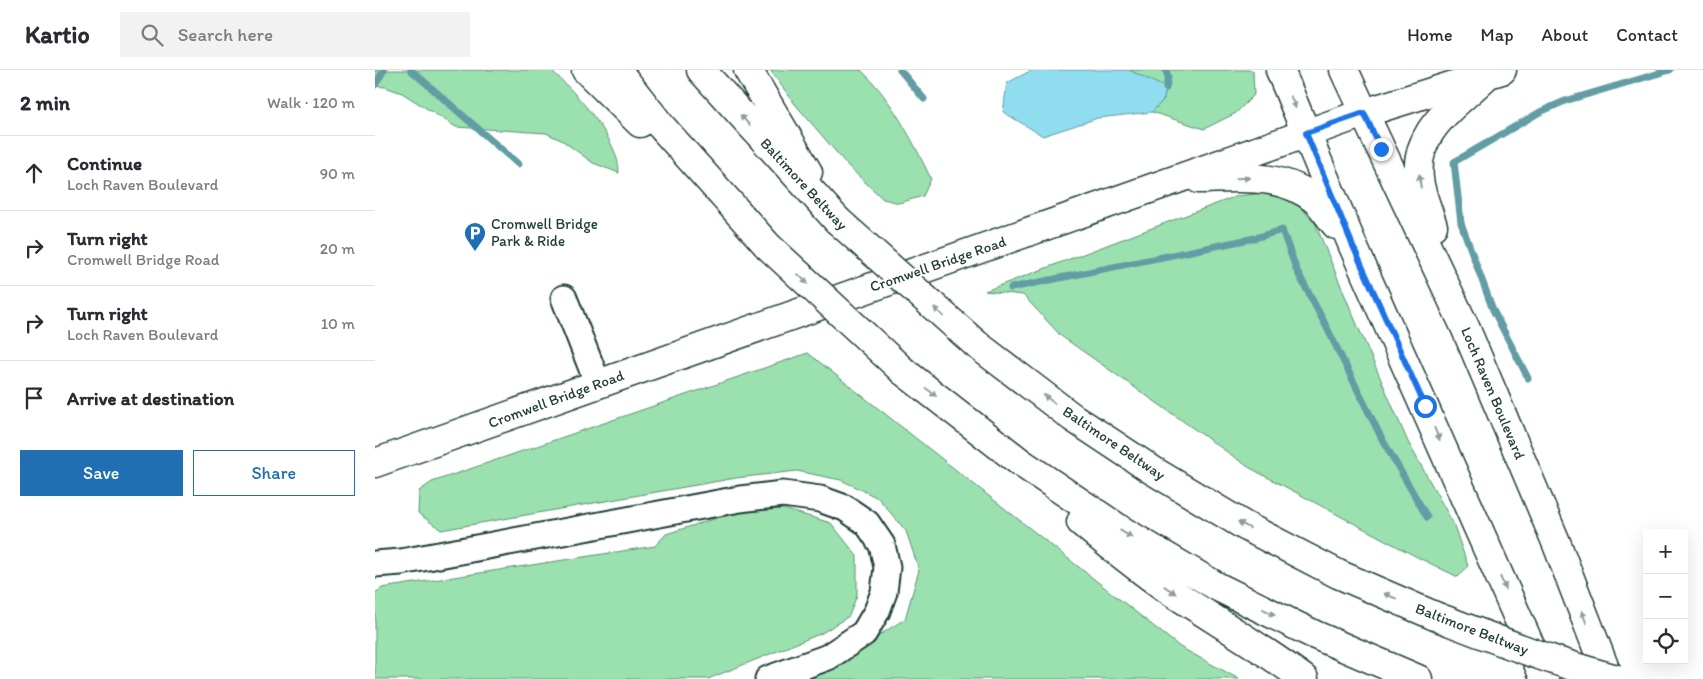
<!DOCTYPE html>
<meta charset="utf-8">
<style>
body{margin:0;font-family:Itim,sans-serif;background:#f2f2f3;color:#2b2b33}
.controls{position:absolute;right:15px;bottom:15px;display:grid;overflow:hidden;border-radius:0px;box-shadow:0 5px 20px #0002}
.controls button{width:45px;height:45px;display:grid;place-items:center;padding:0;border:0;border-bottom:1px solid #e1e1e2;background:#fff;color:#2b2b33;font:25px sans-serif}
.stop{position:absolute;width:15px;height:15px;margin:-11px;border:4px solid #1a73e8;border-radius:50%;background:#fff}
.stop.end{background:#1a73e8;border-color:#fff;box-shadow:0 1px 5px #0008}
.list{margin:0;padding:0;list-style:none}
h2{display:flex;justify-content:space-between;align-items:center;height:65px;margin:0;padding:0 20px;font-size:21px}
h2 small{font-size:16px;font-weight:400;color:#7c7c81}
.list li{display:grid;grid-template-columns:32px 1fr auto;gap:15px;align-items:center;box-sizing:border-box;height:75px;padding:0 20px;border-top:1px solid #e1e1e2}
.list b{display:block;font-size:19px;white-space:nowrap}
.list p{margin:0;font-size:16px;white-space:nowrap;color:#7c7c81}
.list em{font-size:16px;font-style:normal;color:#7c7c81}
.actions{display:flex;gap:10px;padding:15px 20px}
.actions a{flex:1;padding:11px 0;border:1px solid #1f6fb2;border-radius:0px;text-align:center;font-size:18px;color:#1f6fb2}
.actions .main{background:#1f6fb2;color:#fff}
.icon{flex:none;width:28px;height:28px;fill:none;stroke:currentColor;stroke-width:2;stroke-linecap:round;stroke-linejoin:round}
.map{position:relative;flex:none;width:1328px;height:609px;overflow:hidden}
header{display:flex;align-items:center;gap:30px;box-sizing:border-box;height:70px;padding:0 25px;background:#fff;border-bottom:1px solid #e1e1e2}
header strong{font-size:24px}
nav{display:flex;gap:28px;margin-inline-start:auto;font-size:18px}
.search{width:350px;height:45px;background:#f2f2f3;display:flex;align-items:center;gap:12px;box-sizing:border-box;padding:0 18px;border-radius:0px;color:#7c7c81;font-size:19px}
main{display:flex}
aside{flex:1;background:#fff}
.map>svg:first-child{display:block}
.green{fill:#9ae1af;stroke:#5c8f72}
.water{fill:#8fddee;stroke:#629da4}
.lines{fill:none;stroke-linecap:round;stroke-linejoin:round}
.stream{stroke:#629da4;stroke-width:7}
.minor-casing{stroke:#1f3d34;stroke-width:29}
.major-casing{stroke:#1f3d34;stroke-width:31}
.highway-casing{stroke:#1f3d34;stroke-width:31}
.minor{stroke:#fff;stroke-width:25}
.major{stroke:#fff;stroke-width:28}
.highway{stroke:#fff;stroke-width:28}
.highway-bridge-casing{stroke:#1f3d34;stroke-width:31;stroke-linecap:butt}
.highway-bridge{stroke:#fff;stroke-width:28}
.oneway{fill:#8f9e9a}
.route{stroke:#1a73e8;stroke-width:6}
.labels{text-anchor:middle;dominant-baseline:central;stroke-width:4;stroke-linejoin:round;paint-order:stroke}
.street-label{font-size:15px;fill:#1f3d34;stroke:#fff}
.poi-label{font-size:15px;fill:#1f3d34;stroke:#fff;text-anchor:start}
</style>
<header>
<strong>Kartio</strong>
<div class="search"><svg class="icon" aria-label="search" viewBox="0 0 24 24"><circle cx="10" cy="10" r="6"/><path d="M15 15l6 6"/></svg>Search here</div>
<nav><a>Home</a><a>Map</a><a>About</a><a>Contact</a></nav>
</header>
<main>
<aside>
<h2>2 min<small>Walk · 120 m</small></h2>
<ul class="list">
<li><svg class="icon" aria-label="ahead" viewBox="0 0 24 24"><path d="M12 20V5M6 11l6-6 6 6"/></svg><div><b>Continue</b><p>Loch Raven Boulevard</p></div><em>90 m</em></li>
<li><svg class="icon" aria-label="right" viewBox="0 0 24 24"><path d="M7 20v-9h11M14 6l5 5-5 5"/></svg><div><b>Turn right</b><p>Cromwell Bridge Road</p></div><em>20 m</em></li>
<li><svg class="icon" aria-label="right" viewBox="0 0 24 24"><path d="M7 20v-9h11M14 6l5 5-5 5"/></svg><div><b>Turn right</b><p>Loch Raven Boulevard</p></div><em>10 m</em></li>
<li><svg class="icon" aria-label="arrive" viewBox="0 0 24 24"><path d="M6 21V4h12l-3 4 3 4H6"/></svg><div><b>Arrive at destination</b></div></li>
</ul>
<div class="actions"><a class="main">Save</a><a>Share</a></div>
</aside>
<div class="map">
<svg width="1328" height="609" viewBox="0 0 1328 609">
<rect width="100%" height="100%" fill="#fff"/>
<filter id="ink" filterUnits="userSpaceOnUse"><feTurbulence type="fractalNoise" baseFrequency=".02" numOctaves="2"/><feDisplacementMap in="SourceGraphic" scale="10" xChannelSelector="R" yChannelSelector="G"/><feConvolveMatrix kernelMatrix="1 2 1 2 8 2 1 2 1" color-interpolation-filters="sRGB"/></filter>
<g filter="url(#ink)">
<path class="green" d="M0 0H176C200 22 245 70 244 103L218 93 188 71 171 63 81 57 27 23 10 17 0 16Z
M395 0H486C517 29 538 71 556 109L548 126 524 133 508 129 473 96 420 34Z
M754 0H878L879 25 861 43 829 59 777 42 789 29 791 18Z
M889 123 910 127 924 136 940 153 978 245 1033 372 1078 453 1093 496 1083 507 1042 487 875 398 686 266 648 225 610 221 862 126Z
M433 283 805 577 864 609H434L530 549 544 500 531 461 503 428 466 410 422 401 361 408 66 460 43 443 44 421 57 412Z
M409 439 456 453 482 486V525L474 546 447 563 333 609H0V523L7 518 280 476 291 464 361 442Z"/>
<path class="water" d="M657 0H754L791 18 789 29 777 42 723 48 668 66 628 42 632 13Z"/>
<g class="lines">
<path class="stream" d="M36 0 143 94
M525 0 549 29
M791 0 793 7 791 18
M0 15 9 0
M636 218 880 168 907 160 922 201 950 254 1007 369 1052 447
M1153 308 1118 240 1086 153 1079 92 1165 42 1190 31 1295 0"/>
<g class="minor-casing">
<path id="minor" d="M189 228 223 314
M0 494 26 492 365 429 408 424 445 429 470 438 492 453 507 475 512 497 509 522 502 541 489 563 453 587 393 609"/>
</g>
<g class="major-casing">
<path id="major" d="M989 43 1090 257 1181 472 1234 609
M931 63 978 176 1170 609
M824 109C866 108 907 102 942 131 949 138 955 148 961 155
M1058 156C1054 143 1048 129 1045 115 1035 64 1076 39 1109 8
M0 393 989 43 1127 0"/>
</g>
<g class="highway-casing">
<path id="highway" d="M211 0 265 53
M242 0 286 56 393 176
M326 0 462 150
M373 0 433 102
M905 0 931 63
M969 0 989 43
M601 274 697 347 777 400 870 456 963 504 1060 546
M528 301 645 392 746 460 843 517 940 565 1043 609
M706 452C734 475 762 498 791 518 837 549 885 576 929 609"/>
</g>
<use href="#minor" class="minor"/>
<use href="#major" class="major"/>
<use href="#highway" class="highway"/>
<g class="highway-bridge-casing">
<path id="highway-bridge" d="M462 150 601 274
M393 176 528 301
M1060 546C1120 569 1180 593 1242 609"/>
</g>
<use href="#highway-bridge" class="highway-bridge"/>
</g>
<defs><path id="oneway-solid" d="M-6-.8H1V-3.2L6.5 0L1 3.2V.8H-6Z" transform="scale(1.25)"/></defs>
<g class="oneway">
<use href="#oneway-solid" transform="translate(918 32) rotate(67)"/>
<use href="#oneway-solid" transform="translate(370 50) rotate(-132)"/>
<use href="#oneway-solid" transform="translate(868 108) rotate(-1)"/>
<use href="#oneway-solid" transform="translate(1045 111) rotate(-97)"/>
<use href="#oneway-solid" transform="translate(428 209) rotate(44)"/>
<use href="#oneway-solid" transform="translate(564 242) rotate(-138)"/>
<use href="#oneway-solid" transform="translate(556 322) rotate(37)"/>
<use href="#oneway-solid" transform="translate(674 329) rotate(-143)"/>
<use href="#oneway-solid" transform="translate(1062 364) rotate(66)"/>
<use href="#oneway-solid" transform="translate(869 455) rotate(-151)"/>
<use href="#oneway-solid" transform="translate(751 464) rotate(31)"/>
<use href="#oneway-solid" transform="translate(1128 513) rotate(66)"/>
<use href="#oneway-solid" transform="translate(795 520) rotate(33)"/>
<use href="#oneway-solid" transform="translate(1015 526) rotate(-157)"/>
<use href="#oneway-solid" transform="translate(894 542) rotate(27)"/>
<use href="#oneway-solid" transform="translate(1209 547) rotate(-111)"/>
</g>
</g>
<g class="lines" filter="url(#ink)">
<path class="route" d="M1006 79 989 43 931 63 978 176 1050 336"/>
</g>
<defs>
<g id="parking-pin" transform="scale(1.125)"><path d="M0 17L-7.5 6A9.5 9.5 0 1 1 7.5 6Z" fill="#1f6fb2" stroke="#fff"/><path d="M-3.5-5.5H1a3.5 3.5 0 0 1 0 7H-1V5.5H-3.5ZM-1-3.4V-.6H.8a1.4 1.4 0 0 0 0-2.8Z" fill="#fff"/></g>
</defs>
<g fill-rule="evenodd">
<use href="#parking-pin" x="100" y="163"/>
</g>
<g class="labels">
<g class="street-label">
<text transform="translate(429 114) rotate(47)">Baltimore Beltway</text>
<text transform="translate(563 194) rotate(-19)">Cromwell Bridge Road</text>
<text transform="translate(1118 323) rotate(67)">Loch Raven Boulevard</text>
<text transform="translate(181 329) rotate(-20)">Cromwell Bridge Road</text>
<text transform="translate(739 373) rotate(34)">Baltimore Beltway</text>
<text transform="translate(1097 559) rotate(21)">Baltimore Beltway</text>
</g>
<g class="poi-label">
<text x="116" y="154">Cromwell Bridge<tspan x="116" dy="17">Park &amp; Ride</tspan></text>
</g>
</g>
</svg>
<div class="controls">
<button>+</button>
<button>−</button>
<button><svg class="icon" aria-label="locate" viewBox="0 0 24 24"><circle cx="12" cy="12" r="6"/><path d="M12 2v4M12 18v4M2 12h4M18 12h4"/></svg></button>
</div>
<div class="stop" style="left:1050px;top:336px"></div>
<div class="stop end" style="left:1006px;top:79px"></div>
</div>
</main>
